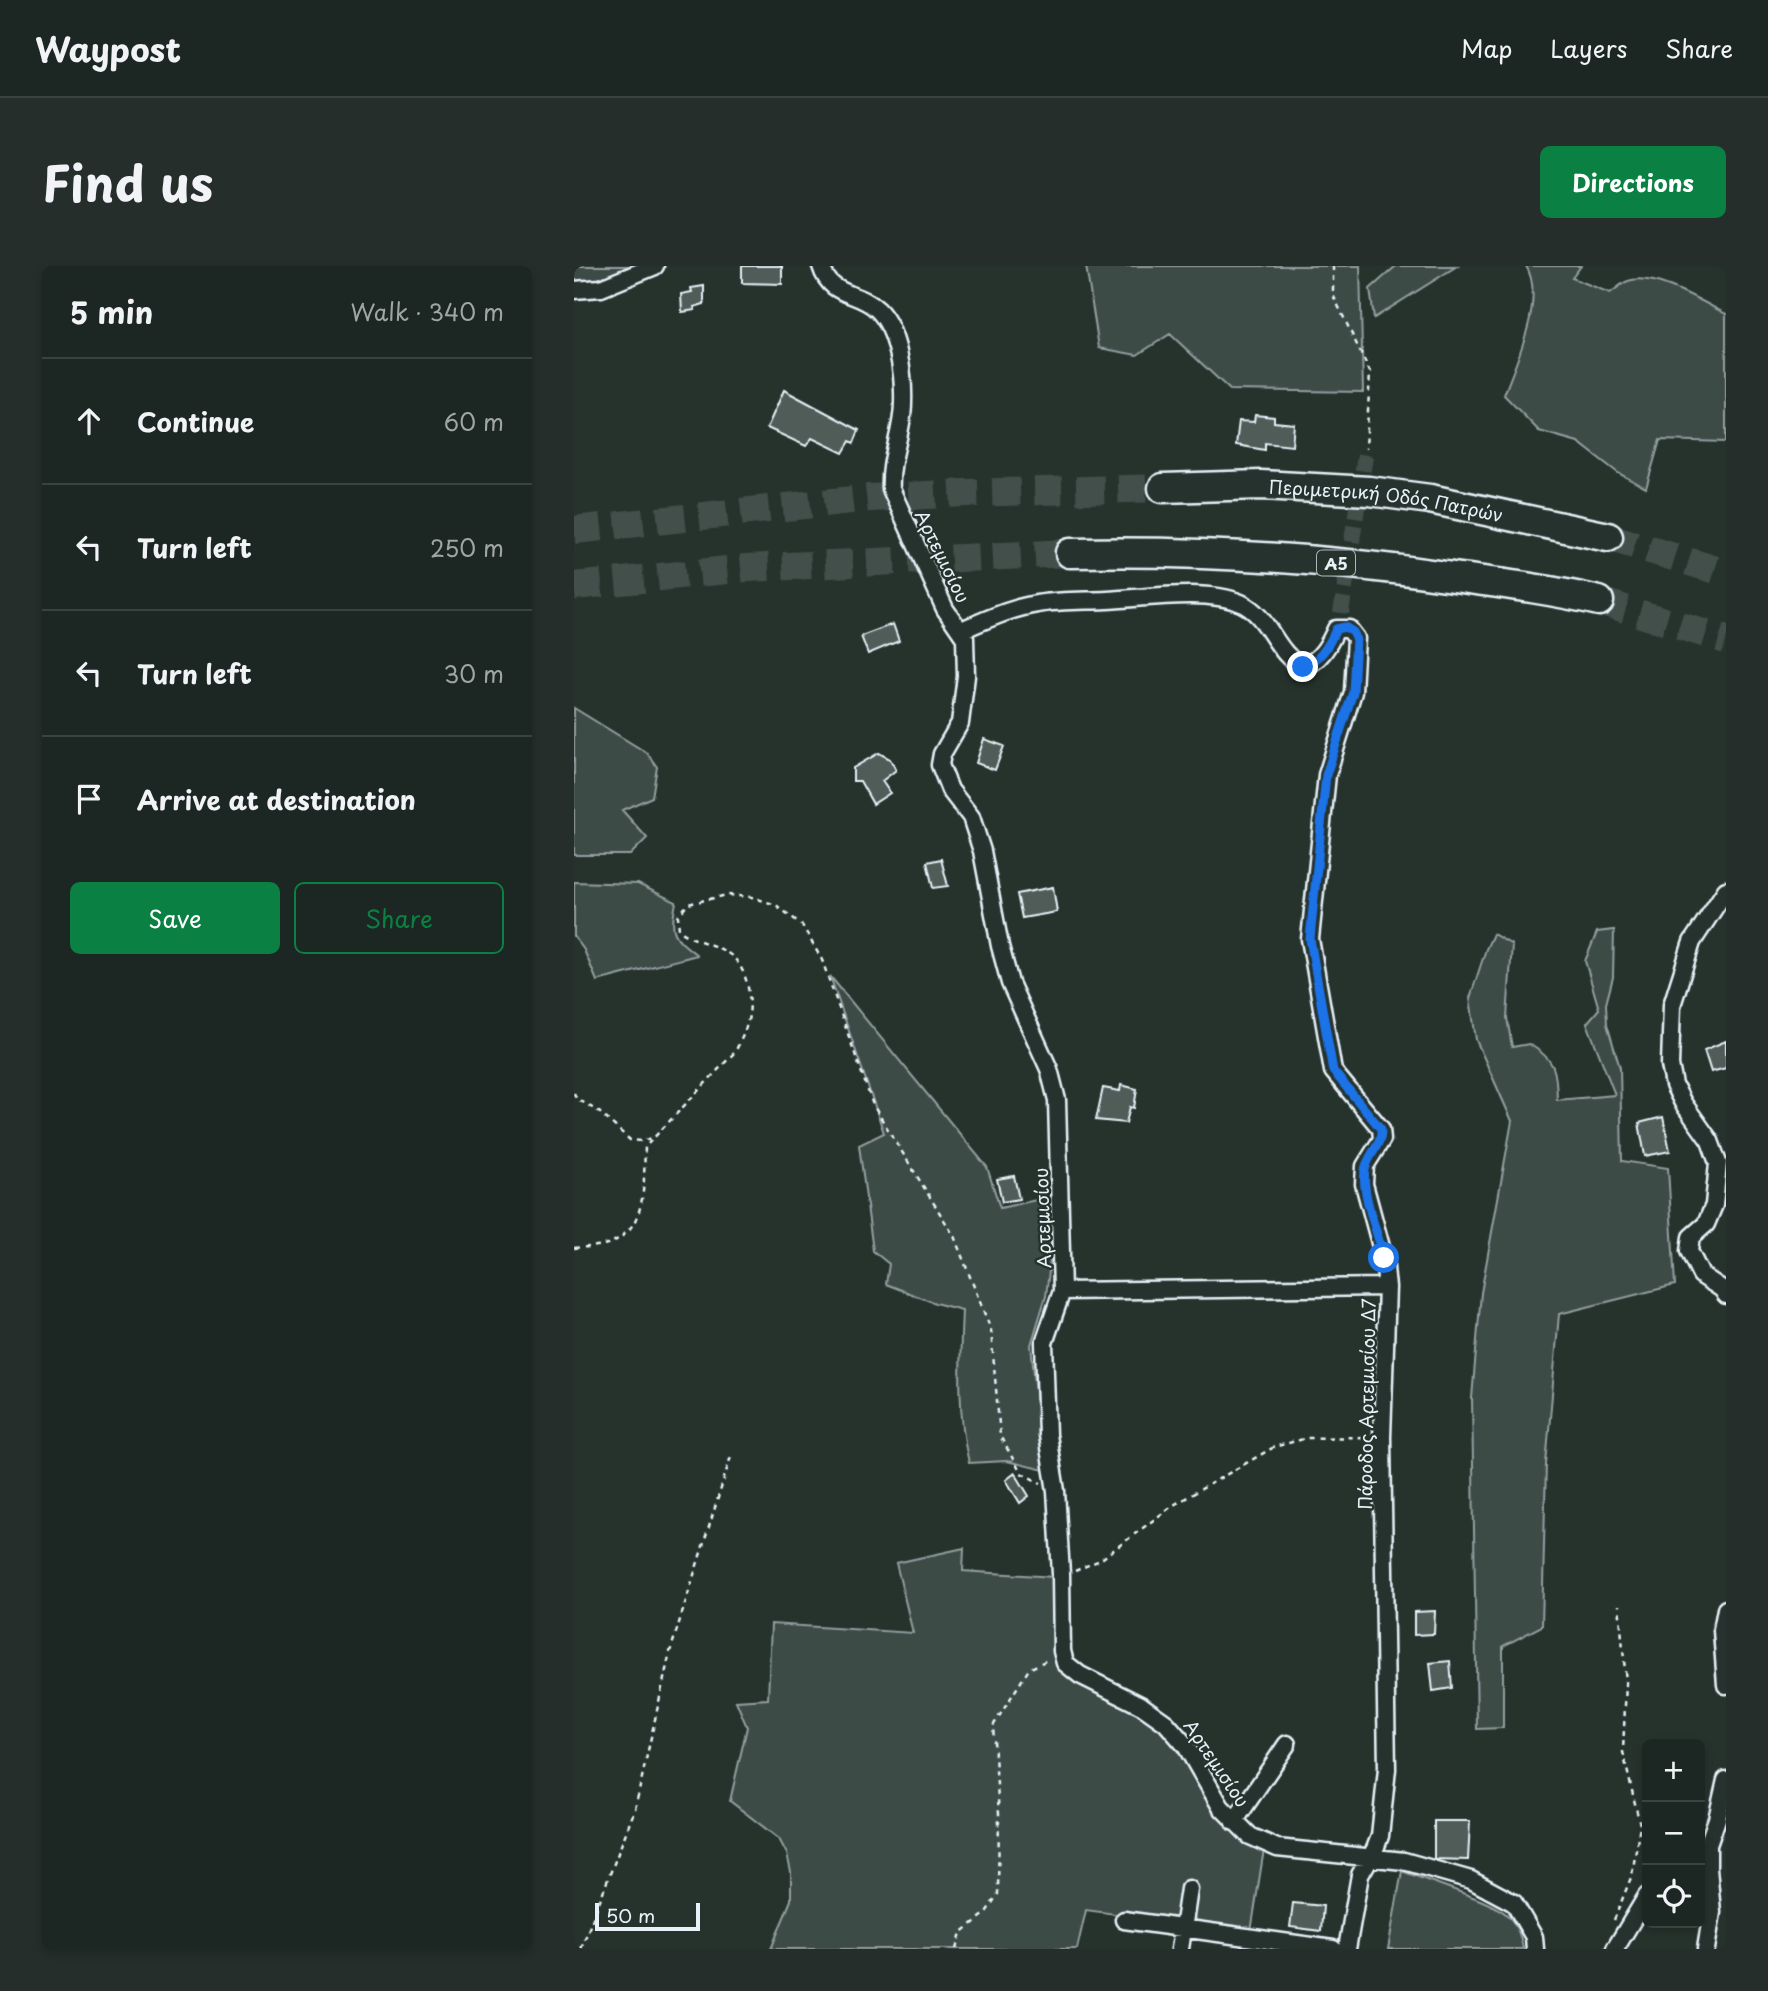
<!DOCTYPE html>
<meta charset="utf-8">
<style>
body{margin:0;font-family:"Playpen Sans",sans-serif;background:#252e2a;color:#f1f3f6}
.controls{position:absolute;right:21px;bottom:21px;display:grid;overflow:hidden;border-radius:10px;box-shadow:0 4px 10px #0003}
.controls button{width:63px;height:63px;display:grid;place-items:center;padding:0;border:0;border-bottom:2px solid #3a4340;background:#1c2622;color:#f1f3f6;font:35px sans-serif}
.scale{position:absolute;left:21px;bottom:18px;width:105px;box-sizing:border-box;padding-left:7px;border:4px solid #e8f1f8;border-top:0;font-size:19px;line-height:24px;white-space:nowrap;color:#e8f1f8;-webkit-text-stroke:5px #26332d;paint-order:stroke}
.stop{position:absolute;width:21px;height:21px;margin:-16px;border:5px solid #1a73e8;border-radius:50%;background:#fff}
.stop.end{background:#1a73e8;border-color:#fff;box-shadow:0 2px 7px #0008}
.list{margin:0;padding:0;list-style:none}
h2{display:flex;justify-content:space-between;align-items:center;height:91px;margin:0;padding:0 28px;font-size:30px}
h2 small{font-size:23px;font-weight:400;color:#a0a5a5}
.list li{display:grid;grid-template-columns:46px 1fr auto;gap:21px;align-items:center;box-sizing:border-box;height:126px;padding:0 28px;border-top:2px solid #3a4340}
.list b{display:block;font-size:26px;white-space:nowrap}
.list em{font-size:23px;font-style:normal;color:#a0a5a5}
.actions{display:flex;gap:14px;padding:21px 28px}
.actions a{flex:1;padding:16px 0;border:2px solid #0b8043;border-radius:10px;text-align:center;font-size:24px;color:#0b8043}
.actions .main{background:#0b8043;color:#fff}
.icon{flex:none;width:38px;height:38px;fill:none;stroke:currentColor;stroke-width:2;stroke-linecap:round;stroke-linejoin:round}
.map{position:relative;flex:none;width:1152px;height:1683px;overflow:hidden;border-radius:10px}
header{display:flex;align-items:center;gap:42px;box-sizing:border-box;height:98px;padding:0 35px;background:#1c2622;border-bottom:2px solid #3a4340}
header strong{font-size:33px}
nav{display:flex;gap:38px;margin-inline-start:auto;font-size:24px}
.intro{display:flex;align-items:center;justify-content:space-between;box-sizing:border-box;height:168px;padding:0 42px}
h1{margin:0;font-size:49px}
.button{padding:18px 32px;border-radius:10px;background:#0b8043;color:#fff;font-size:24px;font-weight:700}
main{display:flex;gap:42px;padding:0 42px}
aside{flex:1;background:#1c2622;border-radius:10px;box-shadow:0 4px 10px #0003}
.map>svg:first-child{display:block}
.green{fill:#3e4b47;stroke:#939ea0;stroke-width:2}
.building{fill:#505c59;stroke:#e8f1f8;stroke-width:2}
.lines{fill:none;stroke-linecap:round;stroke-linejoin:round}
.street-tunnel{stroke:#43504b;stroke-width:16;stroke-dasharray:16 8;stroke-linecap:butt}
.highway-tunnel{stroke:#43504b;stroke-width:28;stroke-dasharray:28 14;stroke-linecap:butt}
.street-casing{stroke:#e8f1f8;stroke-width:21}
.highway-casing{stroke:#e8f1f8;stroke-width:33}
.path{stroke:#e8f1f8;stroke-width:2.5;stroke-dasharray:5 5;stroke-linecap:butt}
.street{stroke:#26332d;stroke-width:16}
.highway{stroke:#26332d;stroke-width:28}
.route{stroke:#1a73e8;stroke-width:9}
.labels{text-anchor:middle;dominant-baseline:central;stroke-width:5;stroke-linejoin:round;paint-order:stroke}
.shield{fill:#26332d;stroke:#aeb8bb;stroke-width:2}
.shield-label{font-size:16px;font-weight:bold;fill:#e8f1f8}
.street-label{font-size:18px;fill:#e8f1f8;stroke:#26332d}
</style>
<header>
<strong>Waypost</strong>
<nav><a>Map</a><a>Layers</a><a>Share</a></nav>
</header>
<div class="intro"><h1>Find us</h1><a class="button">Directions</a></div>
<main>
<aside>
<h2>5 min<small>Walk · 340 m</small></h2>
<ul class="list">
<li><svg class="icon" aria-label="ahead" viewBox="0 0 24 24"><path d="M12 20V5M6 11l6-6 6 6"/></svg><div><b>Continue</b></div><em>60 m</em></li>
<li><svg class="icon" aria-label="left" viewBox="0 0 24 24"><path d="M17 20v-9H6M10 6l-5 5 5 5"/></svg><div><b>Turn left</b></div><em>250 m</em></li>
<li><svg class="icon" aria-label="left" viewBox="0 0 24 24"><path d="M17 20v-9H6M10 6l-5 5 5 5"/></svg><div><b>Turn left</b></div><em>30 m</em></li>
<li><svg class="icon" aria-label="arrive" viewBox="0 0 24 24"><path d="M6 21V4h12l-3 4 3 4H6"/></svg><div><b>Arrive at destination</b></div></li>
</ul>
<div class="actions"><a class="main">Save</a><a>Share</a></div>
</aside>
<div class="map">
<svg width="1152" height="1683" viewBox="0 0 1152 1683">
<rect width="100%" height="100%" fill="#26332d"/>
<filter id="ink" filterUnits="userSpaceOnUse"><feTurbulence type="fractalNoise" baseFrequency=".0143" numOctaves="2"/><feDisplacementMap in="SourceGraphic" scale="14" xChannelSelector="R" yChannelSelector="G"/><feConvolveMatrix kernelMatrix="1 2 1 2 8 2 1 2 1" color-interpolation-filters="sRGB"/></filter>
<g filter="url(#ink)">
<path class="green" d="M0 0H69L0 27Z
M512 0H786L789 126 656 124 596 68 563 89 525 82Z
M822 0H883L800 52 796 23Z
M952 0H1007L998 12 1036 27C1041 24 1048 17 1054 15 1080 6 1129 36 1152 48V176L1086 174 1072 222 1044 207 1004 176 965 165 930 129C942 96 972 33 952 0Z
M0 442 73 487 83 501 78 531 48 544 73 572 56 589H0Z
M0 616 64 618 102 636C96 667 98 670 123 689L23 715 10 684 0 670Z
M1040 664 1039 711 1032 738 1033 758 1046 802 1048 895 1094 902 1101 1019 985 1048 972 1198 968 1360 929 1380V1462L903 1463 898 1132 907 1027 938 855 902 774 896 732 912 683 919 668 938 679 933 752 938 781 955 778C982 794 982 804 983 834L1041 829 1013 757 1025 743 1011 695 1023 666Z
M256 710 413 901 426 942 476 931 477 988 472 1030 457 1079 470 1204 433 1195 395 1197C383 1147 386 1094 388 1044L361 1037 312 1018 315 998 299 985 285 879 310 867Z
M390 1282 389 1305 480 1311 486 1394 579 1453 690 1583 677 1666 512 1644 503 1683H197L217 1634V1606L213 1588 205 1573 156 1535 173 1461 162 1435 194 1433 197 1358 339 1367 322 1297Z
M828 1605C850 1614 919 1635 933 1649 943 1658 947 1671 949 1683H814Z"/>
<path class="building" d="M168 0H208V18L168 17Z
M130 20V38L120 41 121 44 108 46 107 28 118 26 117 22Z
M210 124 285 164 280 177 276 175 269 187 238 172 232 180 193 162Z
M681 149 700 151V156L720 158 718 180 691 177V184L662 179 665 155 680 156Z
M319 358 325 375 294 388 287 370Z
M410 473 430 480 421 504 402 497Z
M305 487 316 493 322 504 308 515 316 527 299 538 286 515H279V502Z
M367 593 374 620 359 622 353 596Z
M479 621 483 646 448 652 443 628Z
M1152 775V802L1137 806 1130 784Z
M547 819 563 823 560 842 556 841 552 857 522 854 529 822 546 825Z
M1089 851 1096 885 1071 890 1065 857Z
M440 910 445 933 428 936 423 913Z
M441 1207 455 1230 446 1237 432 1214Z
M861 1345 860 1368 840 1369V1346Z
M876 1395 878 1422 859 1425 856 1397Z
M860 1555H896L894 1594 860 1593Z
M719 1637 749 1640 747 1665 716 1661Z"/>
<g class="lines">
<path class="street-tunnel" d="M767 347 792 183"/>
<path class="highway-tunnel" d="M0 264 295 232 391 227 589 222
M1034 271 1152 307
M0 320 172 302 496 287
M1025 335 1152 374"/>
<g class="street-casing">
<path id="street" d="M247 0C257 33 284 24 304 44 324 64 330 109 329 137 329 166 315 193 317 223L371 343 391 372 392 410 386 457 368 488 366 499 376 524 397 551 408 585 426 680 436 717 475 803 483 834 488 1025 470 1077 473 1169 482 1225 487 1308 488 1385 491 1397 506 1409 568 1440 592 1457 612 1480 647 1541 676 1570 703 1582 830 1595 897 1614 940 1637 960 1671 961 1683
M0 24 27 22 81 0
M387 364C412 354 437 342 463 338 486 334 510 335 533 334 571 332 633 322 667 337 697 351 700 387 729 401 746 395 755 379 762 363H775L782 372 779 426 753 509 736 673 759 805 807 863 808 873 791 900 790 918 810 992 813 1021 808 1171 813 1503 806 1570 801 1583 786 1609 773 1683
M1152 624 1118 676 1098 739 1096 799 1100 819 1109 837 1136 875 1144 897 1140 939 1132 958 1117 971 1115 985 1127 1009 1148 1023 1152 1029
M488 1025 813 1021
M1152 1343 1148 1364 1152 1419
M660 1556 713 1478
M550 1654 759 1683
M606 1683 615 1623
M1041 1683 1073 1630
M1132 1683 1138 1646 1134 1602V1579L1143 1553 1152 1514"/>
</g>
<g class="highway-casing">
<g id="highway">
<path id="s1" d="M589 222 687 219 795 225 856 233 1034 271"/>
<path d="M496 287C622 284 748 292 872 310 923 317 974 323 1025 335"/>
</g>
</g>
<path class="path" d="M759 0V29L796 106 792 183
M0 827 2 832 25 846 56 874 68 875 78 872
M0 982C11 981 23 981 33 978 75 964 69 917 71 881L161 786C167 774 173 762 175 749 178 730 172 699 155 688 140 677 120 676 105 664L104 650 114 638 153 629 178 631 202 639 228 659 248 694 299 839 380 970 417 1064 426 1170 447 1207 467 1217
M501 1305 526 1294 598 1240 700 1181 733 1172 793 1171
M1040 1654 1058 1609 1066 1559 1049 1486 1052 1416 1045 1339
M7 1683 61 1543 96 1386 158 1187
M382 1683 387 1667 411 1648 424 1628 425 1548 419 1460 455 1403 475 1393"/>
<use href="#street" class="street"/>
<use href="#highway" class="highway"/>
</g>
</g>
<g class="lines" filter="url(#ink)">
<path class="route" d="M729 401C746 395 755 379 762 363L771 361 779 366 782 372 779 426 752 509 736 673 759 805 807 863C808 880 794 888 791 904 787 928 804 967 810 992"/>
</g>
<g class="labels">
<rect class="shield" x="743" y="284.5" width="38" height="25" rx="5"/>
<g class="shield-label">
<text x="762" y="297">Α5</text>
</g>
<g class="street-label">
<text stroke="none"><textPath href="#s1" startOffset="224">Περιμετρική Οδός Πατρών</textPath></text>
<text transform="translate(369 290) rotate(64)">Αρτεμισίου</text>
<text transform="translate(468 952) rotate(-92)">Αρτεμισίου</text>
<text transform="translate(792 1138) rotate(-89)">Πάροδος Αρτεμισίου Δ7</text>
<text transform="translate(643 1497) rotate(56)">Αρτεμισίου</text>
</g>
</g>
</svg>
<div class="controls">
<button>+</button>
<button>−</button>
<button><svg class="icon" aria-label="locate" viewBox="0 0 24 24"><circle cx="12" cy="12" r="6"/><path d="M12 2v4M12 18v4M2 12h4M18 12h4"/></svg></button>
</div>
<div class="scale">50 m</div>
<div class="stop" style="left:810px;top:992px"></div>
<div class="stop end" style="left:729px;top:401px"></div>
</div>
</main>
